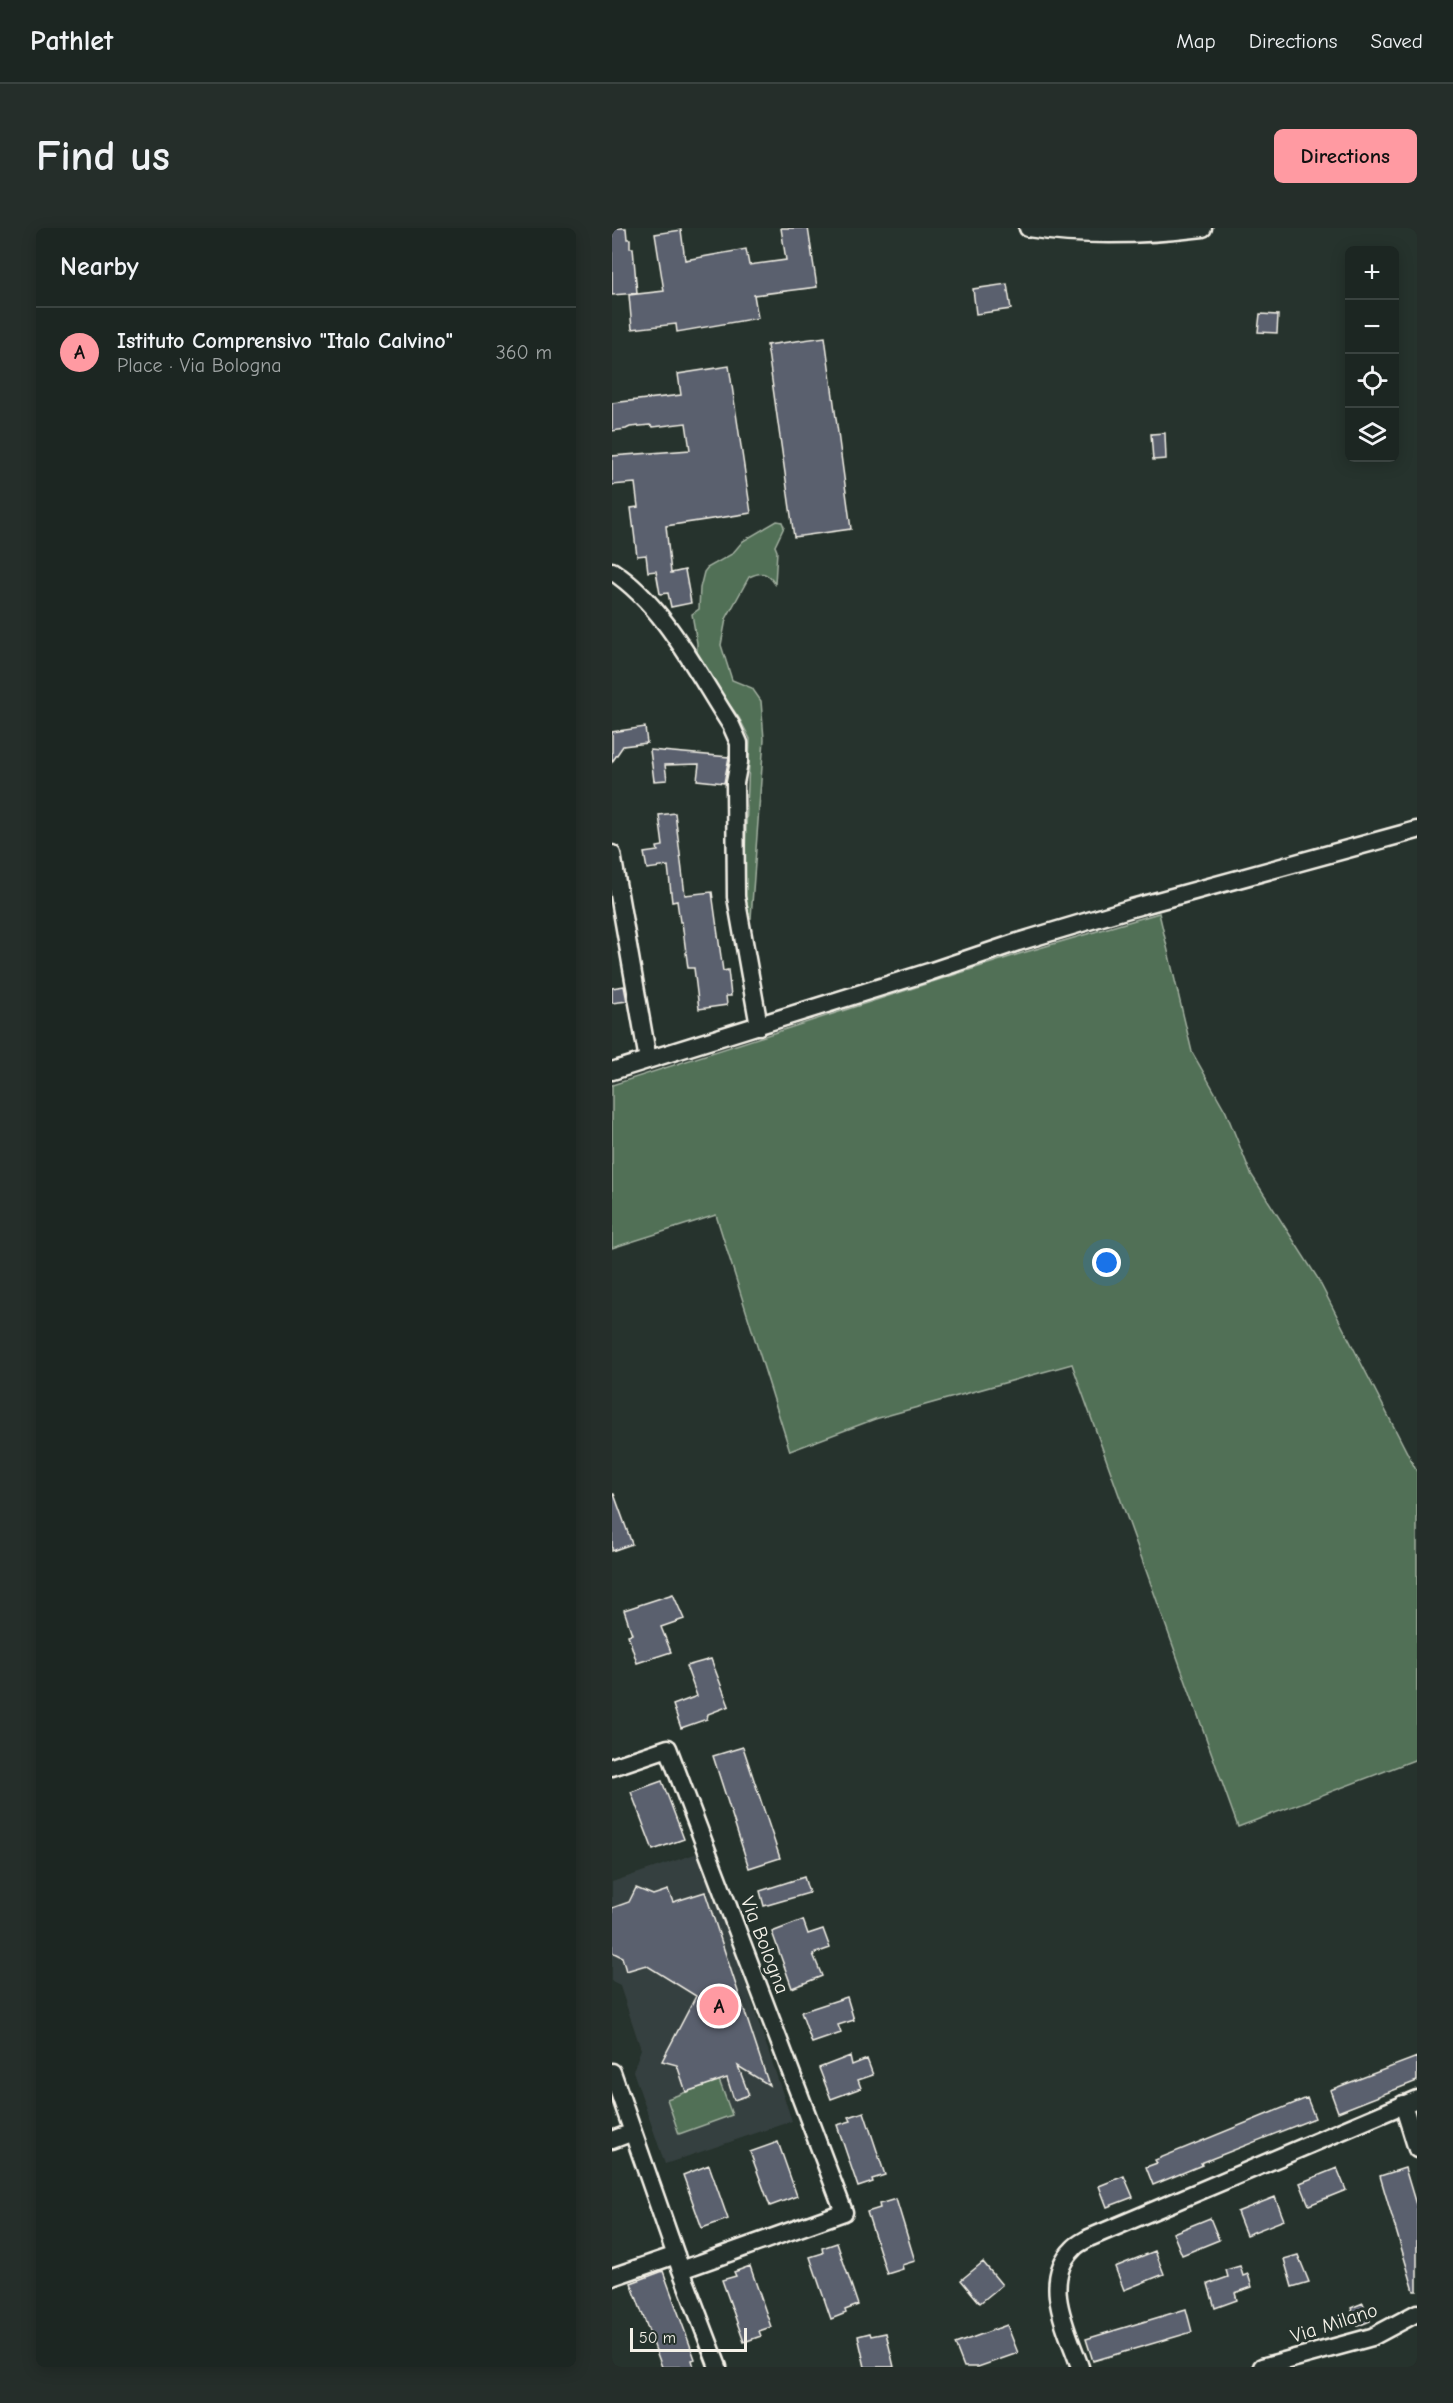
<!DOCTYPE html>
<meta charset="utf-8">
<style>
body{margin:0;font-family:"Comic Neue",sans-serif;background:#252e2a;color:#f1f3f6}
.controls{position:absolute;right:18px;top:18px;display:grid;overflow:hidden;border-radius:9px;box-shadow:0 3px 15px #0003}
.controls button{width:54px;height:54px;display:grid;place-items:center;padding:0;border:0;border-bottom:2px solid #3a4340;background:#1c2622;color:#f1f3f6;font:30px sans-serif}
.scale{position:absolute;left:18px;bottom:15px;width:117px;box-sizing:border-box;padding-left:6px;border:3px solid #f4f1e8;border-top:0;font-size:16px;line-height:21px;white-space:nowrap;color:#f4f1e8;-webkit-text-stroke:4px #26332d;paint-order:stroke}
.you{position:absolute;left:495px;top:1035px;width:21px;height:21px;margin:-15px;border:4px solid #fff;border-radius:50%;background:#1a73e8;box-shadow:0 0 0 9px #1a73e833}
.badge{display:grid;place-items:center;width:39px;height:39px;border-radius:50%;background:#ff9aa2;color:#111;font-size:20px;font-weight:700}
.pin{position:absolute;translate:-50% -50%;border:3px solid #fff;box-shadow:0 2px 6px #0006}
.list{margin:0;padding:0;list-style:none}
h2{display:flex;justify-content:space-between;align-items:center;height:78px;margin:0;padding:0 24px;font-size:26px}
h2 small{font-size:20px;font-weight:400;color:#a0a5a5}
.list li{display:grid;grid-template-columns:39px 1fr auto;gap:18px;align-items:center;box-sizing:border-box;height:90px;padding:0 24px;border-top:2px solid #3a4340}
.list b{display:block;font-size:22px;white-space:nowrap}
.list p{margin:0;font-size:20px;white-space:nowrap;color:#a0a5a5}
.list em{font-size:20px;font-style:normal;color:#a0a5a5}
.icon{flex:none;width:33px;height:33px;fill:none;stroke:currentColor;stroke-width:2;stroke-linecap:round;stroke-linejoin:round}
.map{position:relative;flex:none;width:805px;height:2139px;overflow:hidden;border-radius:9px}
header{display:flex;align-items:center;gap:36px;box-sizing:border-box;height:84px;padding:0 30px;background:#1c2622;border-bottom:2px solid #3a4340}
header strong{font-size:28px}
nav{display:flex;gap:33px;margin-inline-start:auto;font-size:21px}
.intro{display:flex;align-items:center;justify-content:space-between;box-sizing:border-box;height:144px;padding:0 36px}
h1{margin:0;font-size:42px}
.button{padding:15px 27px;border-radius:9px;background:#ff9aa2;color:#111;font-size:21px;font-weight:700}
main{display:flex;gap:36px;padding:0 36px}
aside{flex:1;background:#1c2622;border-radius:9px;box-shadow:0 3px 15px #0003}
.map>svg:first-child{display:block}
.built{fill:#364140}
.green{fill:#516f57;stroke:#a2b0a0;stroke-width:1.5}
.building{fill:#5a616e;stroke:#f4f1e8;stroke-width:1.5}
.lines{fill:none;stroke-linecap:round;stroke-linejoin:round}
.minor-casing{stroke:#f4f1e8;stroke-width:21}
.minor{stroke:#26332d;stroke-width:16}
.labels{text-anchor:middle;dominant-baseline:central;stroke-width:6;stroke-linejoin:round;paint-order:stroke}
.street-label{font-size:20px;fill:#f4f1e8;stroke:#26332d}
</style>
<header>
<strong>Pathlet</strong>
<nav><a>Map</a><a>Directions</a><a>Saved</a></nav>
</header>
<div class="intro"><h1>Find us</h1><a class="button">Directions</a></div>
<main>
<aside>
<h2>Nearby<small></small></h2>
<ul class="list">
<li><span class="badge">A</span><div><b>Istituto Comprensivo &quot;Italo Calvino&quot;</b><p>Place · Via Bologna</p></div><em>360 m</em></li>
</ul>
</aside>
<div class="map">
<svg width="805" height="2139" viewBox="0 0 805 2139">
<rect width="100%" height="100%" fill="#26332d"/>
<filter id="ink" filterUnits="userSpaceOnUse"><feTurbulence type="fractalNoise" baseFrequency=".0167" numOctaves="2"/><feDisplacementMap in="SourceGraphic" scale="12" xChannelSelector="R" yChannelSelector="G"/><feConvolveMatrix kernelMatrix="1 2 1 2 8 2 1 2 1" color-interpolation-filters="sRGB"/></filter>
<g filter="url(#ink)">
<path class="built" d="M89 1624 180 1893 53 1936 21 1843 29 1821 8 1758 0 1754V1654Z"/>
<path class="green" d="M165 293 170 294 172 299 163 318 165 323 163 356C155 344 150 343 137 349L114 391 109 417 120 452 140 460 149 473 152 511 139 690 135 689 131 670 138 511 127 490 85 431V415L80 386 87 381 88 360 92 344 95 340 120 326 131 313Z
M547 685 580 824 614 884 639 946 705 1049 805 1244V1531L626 1599 460 1136 263 1191 178 1223 104 987 0 1020V857L407 726Z
M107 1852 120 1887 67 1906 55 1871Z"/>
<path class="building" d="M0 0H14L15 11H18V20H21L25 65 0 67Z
M169 0H196L205 59 142 67 146 90 65 104 64 96 20 101 17 67 52 63 43 6 69 2 73 32 134 21 137 37 174 32Z
M395 56 399 81 364 86 361 61Z
M648 86 666 87 665 105 646 104Z
M213 109 239 301 182 309 155 117Z
M117 138 139 285 54 298 59 345 73 342 79 375 59 379 56 365 48 366 44 343 36 344 34 327 25 328 19 280 26 279 23 255 0 257V228L78 222 74 195 41 199 38 197 18 199 14 201 0 203V175L69 167 66 146Z
M553 205 554 231 541 232 539 206Z
M33 499 35 515 11 518 0 534V504Z
M38 522 117 529 112 555 85 552 87 536 53 537 55 552 42 553Z
M63 585 73 667 100 664 111 743 116 742 119 768H114L115 777 87 781 82 740H76L70 694H68L65 673 60 674 56 638 35 641 32 625 46 623 45 619 51 618 47 587Z
M12 758 15 773 0 775V760Z
M0 1266H2L20 1316 0 1323Z
M61 1366 72 1391 49 1399 59 1424 25 1435 16 1407 20 1406 12 1382Z
M99 1431 117 1478 96 1486 95 1491 69 1500 61 1477 85 1468 74 1438Z
M131 1519 168 1630 137 1640 101 1528Z
M50 1553 72 1611 41 1622 19 1564Z
M192 1649 197 1665 152 1678 148 1663Z
M24 1660 41 1667 56 1662 61 1674 93 1664 157 1857 126 1838 137 1867 122 1872 115 1850 74 1864 65 1837 50 1833 84 1768 34 1737 14 1743 10 1729 0 1724V1680L17 1674Z
M191 1692 196 1706 211 1701 218 1720 201 1726 210 1748 180 1760 160 1704Z
M235 1769 242 1792 226 1797 229 1805 200 1815 189 1784Z
M238 1828 240 1837 255 1831 261 1847 246 1852 249 1860 219 1871 207 1840Z
M805 1829V1853L726 1884 718 1862Z
M695 1870 703 1890 589 1935 590 1937 541 1957 534 1939 545 1935 543 1932Z
M252 1884 273 1947 260 1951 261 1954 246 1959 225 1897 239 1893 237 1889Z
M166 1914 185 1968 158 1978 138 1924Z
M97 1937 116 1991 90 2000 71 1947Z
M725 1940 734 1962 697 1977 688 1955Z
M793 1940 805 1980V2063H802L768 1948Z
M512 1948 521 1969 495 1979 487 1958Z
M663 1969 672 1992 634 2007 625 1984Z
M284 1971 303 2033 290 2037 291 2041 275 2046 255 1984 268 1980 267 1976Z
M598 1990 607 2012 570 2027 561 2005Z
M225 2015 246 2077 233 2082 234 2085 219 2091 198 2029 211 2025 210 2020Z
M543 2023 552 2046 512 2062 503 2039Z
M686 2027 697 2054 680 2059 672 2031Z
M371 2034 390 2057 368 2075 349 2052Z
M138 2038 159 2099 147 2103 149 2108 132 2114 110 2052 124 2048 122 2044Z
M628 2038 631 2048 636 2046 640 2059 623 2065 625 2072 603 2080 596 2056 616 2049 614 2042Z
M51 2043 83 2131 80 2132 82 2139H50L19 2055Z
M751 2075 758 2093 746 2098 739 2080Z
M574 2081 580 2104 481 2133 474 2111Z
M395 2097 406 2125 366 2139H352L343 2116Z
M258 2105 259 2108 274 2105 282 2139H253L246 2108Z"/>
<g class="lines">
<g class="minor-casing">
<path id="minor" d="M416 0C472 9 534 7 591 0
M0 343C53 378 85 445 119 497L127 515V534L123 555 124 669 147 798
M0 626 36 832
M0 843 317 744 406 714 520 680 805 602
M0 1539 56 1520 232 1984 69 2042
M0 1844 69 2042 106 2139
M791 1876 805 1921
M0 1912 21 1904
M0 2049 64 2027
M468 2139C456 2104 428 2053 461 2021 465 2016 472 2013 477 2010L805 1871
M650 2139 760 2109 805 2085"/>
</g>
<use href="#minor" class="minor"/>
</g>
</g>
<g class="labels">
<g class="street-label">
<text transform="translate(153 1717) rotate(69)">Via Bologna</text>
<text transform="translate(722 2095) rotate(-18)">Via Milano</text>
</g>
</g>
</svg>
<div class="controls">
<button>+</button>
<button>−</button>
<button><svg class="icon" aria-label="locate" viewBox="0 0 24 24"><circle cx="12" cy="12" r="6"/><path d="M12 2v4M12 18v4M2 12h4M18 12h4"/></svg></button>
<button><svg class="icon" aria-label="layers" viewBox="0 0 24 24"><path d="M12 4l9 5-9 5-9-5zM3 14l9 5 9-5"/></svg></button>
</div>
<div class="scale">50 m</div>
<div class="you"></div>
<div class="pin badge" style="left:107px;top:1778px">A</div>
</div>
</main>
